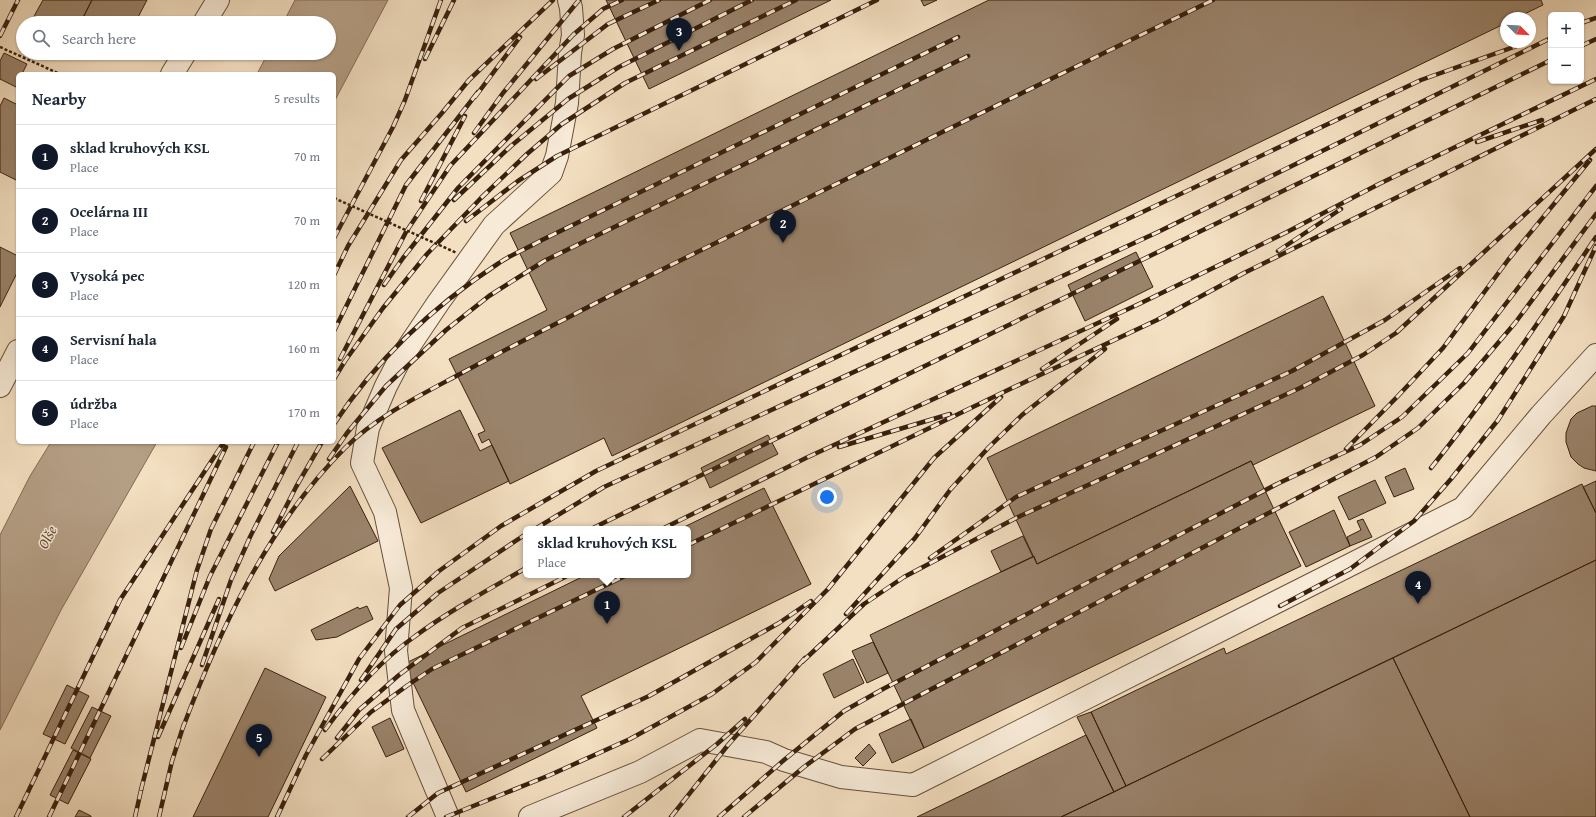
<!DOCTYPE html>
<meta charset="utf-8">
<style>
body{margin:0;font-family:"Gentium Book Plus",serif;background:#f6f6f7;color:#1f2937}
.controls{position:absolute;right:12px;top:12px;display:grid;overflow:hidden;border-radius:6px;box-shadow:0 1px 3px #0004}
.controls button{width:36px;height:36px;display:grid;place-items:center;padding:0;border:0;border-bottom:1px solid #e0e1e3;background:#fff;color:#1f2937;font:20px sans-serif}
.compass{position:absolute;left:1500px;top:12px;width:36px;height:36px;border-radius:50%;background:#fff;box-shadow:0 1px 3px #0004;rotate:114deg}
.you{position:absolute;left:827px;top:497px;width:14px;height:14px;margin:-10px;border:3px solid #fff;border-radius:50%;background:#1a73e8;box-shadow:0 0 0 6px #1a73e833}
.badge{display:grid;place-items:center;width:26px;height:26px;border-radius:50%;background:#111827;color:#fff;font-size:13px;font-weight:700}
.pin{position:absolute;translate:-50% -33px;filter:drop-shadow(0 1px 2px #0008)}
.pin::after{content:'';position:absolute;top:21px;width:14px;height:12px;background:inherit;clip-path:polygon(0 0,100% 0,50% 100%)}
.popup{position:absolute;left:523px;top:526px;width:168px;height:52px;box-sizing:border-box;display:grid;place-content:center;border-radius:6px;background:#fff;filter:drop-shadow(0 1px 3px #0005);font-size:13px;white-space:nowrap;color:#747a83}
.popup b{font-size:15px;color:#1f2937}
.popup::after{content:'';position:absolute;left:50%;top:100%;margin-left:-8px;border:8px solid transparent;border-top-color:#fff}
.list{margin:0;padding:0;list-style:none}
h2{display:flex;justify-content:space-between;align-items:center;height:52px;margin:0;padding:0 16px;font-size:17px}
h2 small{font-size:13px;font-weight:400;color:#747a83}
.list li{display:grid;grid-template-columns:26px 1fr auto;gap:12px;align-items:center;box-sizing:border-box;height:64px;padding:0 16px;border-top:1px solid #e0e1e3}
.list b{display:block;font-size:15px;white-space:nowrap}
.list p{margin:0;font-size:13px;white-space:nowrap;color:#747a83}
.list em{font-size:13px;font-style:normal;color:#747a83}
.icon{flex:none;width:22px;height:22px;fill:none;stroke:currentColor;stroke-width:2;stroke-linecap:round;stroke-linejoin:round}
.map{position:relative;flex:none;width:1596px;height:817px;overflow:hidden}
.search{position:absolute;background:#fff;box-shadow:0 1px 3px #0004;left:16px;top:16px;width:320px;height:44px;display:flex;align-items:center;gap:10px;box-sizing:border-box;padding:0 14px;border-radius:22px;color:#747a83;font-size:15px}
.panel{position:absolute;background:#fff;box-shadow:0 1px 3px #0004;left:16px;top:72px;width:320px;height:372px;border-radius:6px}
.map>svg:first-child{display:block}
.water{fill:#b49e84;stroke:#836c54}
.building{fill:#9a836b;stroke:#39200d}
.lines{fill:none;stroke-linecap:round;stroke-linejoin:round}
.minor-casing{stroke:#68503a;stroke-width:24}
.path{stroke:#39200d;stroke-width:2.5;stroke-dasharray:3 2;stroke-linecap:butt}
.minor{stroke:#f7ead7;stroke-width:22}
.rail-casing{stroke:#39200d;stroke-width:4.5}
.rail{stroke:#f7ead7;stroke-width:3;stroke-dasharray:9;stroke-linecap:butt}
.path-bridge{stroke:#39200d;stroke-width:2.5;stroke-dasharray:3 2;stroke-linecap:butt}
.labels{text-anchor:middle;dominant-baseline:central;stroke-width:3;stroke-linejoin:round;paint-order:stroke}
.water-label{font-size:15px;font-style:italic;fill:#644c37;stroke:#f7ead7}
</style>
<div class="map">
<svg width="1596" height="817" viewBox="0 0 1596 817">
<rect width="100%" height="100%" fill="#f3dfc1"/>
<filter id="stains"><feTurbulence type="fractalNoise" baseFrequency=".005" numOctaves="4"/><feColorMatrix values="0 0 0 0 .2 0 0 0 0 .09 0 0 0 0 .02 0 0 0 .5 -.17"/></filter>
<radialGradient id="worn" r=".72"><stop offset=".6" stop-color="#630" stop-opacity="0"/><stop offset="1" stop-color="#630" stop-opacity=".3"/></radialGradient>
<path class="water" d="M295 0H388L334 102V74H257L268 53H329V23H283Z
M51 442H157L61 610 0 730V535L30 476Z"/>
<path class="building" d="M43 0H92L80 23H42L33 18Z
M92 0H147L135 23H96L84 16Z
M606 0H831L649 89Z
M921 0H937L924 6Z
M989 0H1541L1543 5 1516 18H1506V23L612 456 604 438 510 484 489 439 482 443 478 434 485 431 449 359 547 310 510 233Z
M4 53 27 64 22 74H18V83L16 87 0 79V61Z
M4 98 18 105V181L0 172V106Z
M0 247 18 256V271L0 307Z
M1136 252 1153 287 1085 321 1068 285Z
M1323 296 1375 406 1253 465 1251 461 1037 564 987 458Z
M1592 406H1596V471L1584 468 1578 464 1571 457 1566 442V433L1571 419 1577 413Z
M460 410 480 451 492 445 509 481 421 523 382 448Z
M768 435 778 454 710 488 701 468Z
M1251 461 1301 566 924 748 870 635 1034 556 1037 564Z
M1405 468 1414 489 1394 497 1385 477Z
M1375 480 1386 503 1349 520 1338 497Z
M1596 481V513L1583 487Z
M1582 484 1596 513V560L1126 786 1091 712 1224 648 1226 654Z
M350 486 378 541 275 591 269 579 279 556Z
M764 488 811 584 581 696 597 728 466 792 404 664 586 575H688V529H680Z
M1334 510 1350 546 1306 567 1289 532Z
M1363 519 1372 537 1350 546 1347 537 1361 530 1357 521Z
M1023 536 1033 557 1001 572 991 551Z
M1596 560V817H1470L1393 658Z
M367 606 373 619 337 637 316 640 311 630 358 607 359 609Z
M873 642 888 673 867 683 852 651Z
M1393 658 1470 817H1061L1126 786Z
M853 659 864 683 834 698 823 674Z
M265 668 326 697 268 817H193Z
M67 685 89 696 65 744 43 734Z
M92 707 111 716 90 758 71 748Z
M1091 712 1126 786 1114 792 1077 717Z
M390 718 404 749 386 757 372 727Z
M911 719 924 748 892 763 879 734Z
M1086 735 1114 792 1061 817H917Z
M869 744 876 753 863 766 855 758Z
M73 750 91 759 68 804 50 795Z
M79 810 91 816V817H75Z"/>
<g class="lines">
<g class="minor-casing">
<path id="minor" d="M204 23 218 0
M172 74 185 53
M0 386 18 351
M448 817 403 710 396 651 401 588 385 512 362 463 368 428 386 386 399 361 438 303 494 225 551 173 557 156 567 103 570 53 573 35 571 8 569 0
M530 817 640 772 700 740 766 752 784 760 841 777 913 785 1463 508 1541 415 1596 355"/>
</g>
<path class="path" d="M0 47 60 74"/>
<use href="#minor" class="minor"/>
<g class="rail-casing">
<path id="rail" d="M1581 23 1596 18
M0 36 18 0
M1581 46 1596 39
M425 59 454 0
M536 79 608 24 659 0
M475 97 520 37
M474 133 503 93 579 0
M1477 142 1542 120
M454 200 511 146 568 99 619 67 752 0
M421 201 465 116
M466 221 518 181 557 156 877 0
M334 238 393 127 405 100 441 0
M1278 251 1341 209
M334 275 348 246 401 160 442 113 469 80 553 0
M384 285 403 258 458 188 569 76 613 49 710 0
M334 331 406 185 478 92
M340 359 406 232 450 166 573 35 603 9 622 0
M1042 369 1117 319
M334 379 345 361 383 308 427 254 481 198 527 154 562 124 625 83 796 0
M334 424C376 360 435 305 499 263 512 254 528 248 542 240L958 37
M839 447 950 414
M1346 449 1397 397 1443 348 1508 260 1590 160
M329 459 347 433 386 386 446 330 489 296 544 261 968 56
M1431 468C1490 394 1543 316 1596 237
M535 529 604 487 1158 232 1551 38
M591 529 1551 60
M662 529 808 457 1139 304 1287 232 1379 184 1596 79
M273 532 296 487 322 442
M688 545 1010 389 1157 320 1244 273 1596 99
M930 558 1016 497 1292 371 1385 320 1460 268
M1280 606 1350 569 1414 521 1451 479 1498 420 1564 316 1596 246
M846 614 915 538 950 490 989 447 1022 415 1105 349
M181 648 210 576 278 442
M802 662 864 604 904 577 1016 518 1300 388 1363 355 1396 333 1596 149
M202 665 231 580 250 537 298 442
M361 680 396 629 438 593 526 534
M182 730C220 629 268 525 345 448 377 416 421 395 460 374 497 354 534 335 571 316 654 272 739 232 824 190 953 127 1083 63 1213 0
M325 730C349 697 381 660 414 637 449 611 488 590 526 568
M158 737 219 599
M337 738 359 710 399 675 462 628 569 575
M322 759 371 712 408 685 432 669 627 575
M141 790 197 570 211 529 254 442
M16 817 120 600 224 442
M49 817 226 447
M135 817 142 786
M159 817 172 761 184 724
M277 817 306 755 359 659 400 605 439 571 501 526 596 471 1421 80 1528 42
M408 817 438 793 649 696 779 623 811 601
M446 817 550 775 630 739 712 694 756 662 828 589 934 458 1001 397
M624 817 717 744 745 719
M671 817 728 745 805 658
M719 817 784 760 844 711 883 689 1277 484 1360 445 1402 417 1468 353 1596 186
M744 817 804 767 855 729 1376 457 1418 428 1464 383 1515 323 1596 214"/>
</g>
<use href="#rail" class="rail"/>
<path class="path-bridge" d="M334 198 457 253"/>
</g>
<g class="labels">
<g class="water-label">
<text transform="translate(47 537) rotate(-62)">Olše</text>
</g>
</g>
<rect width="100%" height="100%" filter="url(#stains)"/>
<rect width="100%" height="100%" fill="url(#worn)"/>
</svg>
<div class="controls">
<button>+</button>
<button>−</button>
</div>
<svg class="compass" viewBox="-18 -18 36 36"><path d="M0-13l5 13h-10z" fill="#e53935"/><path d="M0 13l5-13h-10z" fill="#747a83"/></svg>
<div class="you"></div>
<div class="pin badge" style="left:607px;top:624px">1</div>
<div class="popup"><b>sklad kruhových KSL</b>Place</div>
<div class="pin badge" style="left:783px;top:243px">2</div>
<div class="pin badge" style="left:679px;top:51px">3</div>
<div class="pin badge" style="left:1418px;top:604px">4</div>
<div class="pin badge" style="left:259px;top:757px">5</div>
<div class="search"><svg class="icon" aria-label="search" viewBox="0 0 24 24"><circle cx="10" cy="10" r="6"/><path d="M15 15l6 6"/></svg>Search here</div>
<section class="panel">
<h2>Nearby<small>5 results</small></h2>
<ul class="list">
<li><span class="badge">1</span><div><b>sklad kruhových KSL</b><p>Place</p></div><em>70 m</em></li>
<li><span class="badge">2</span><div><b>Ocelárna III</b><p>Place</p></div><em>70 m</em></li>
<li><span class="badge">3</span><div><b>Vysoká pec</b><p>Place</p></div><em>120 m</em></li>
<li><span class="badge">4</span><div><b>Servisní hala</b><p>Place</p></div><em>160 m</em></li>
<li><span class="badge">5</span><div><b>údržba</b><p>Place</p></div><em>170 m</em></li>
</ul>
</section>
</div>
